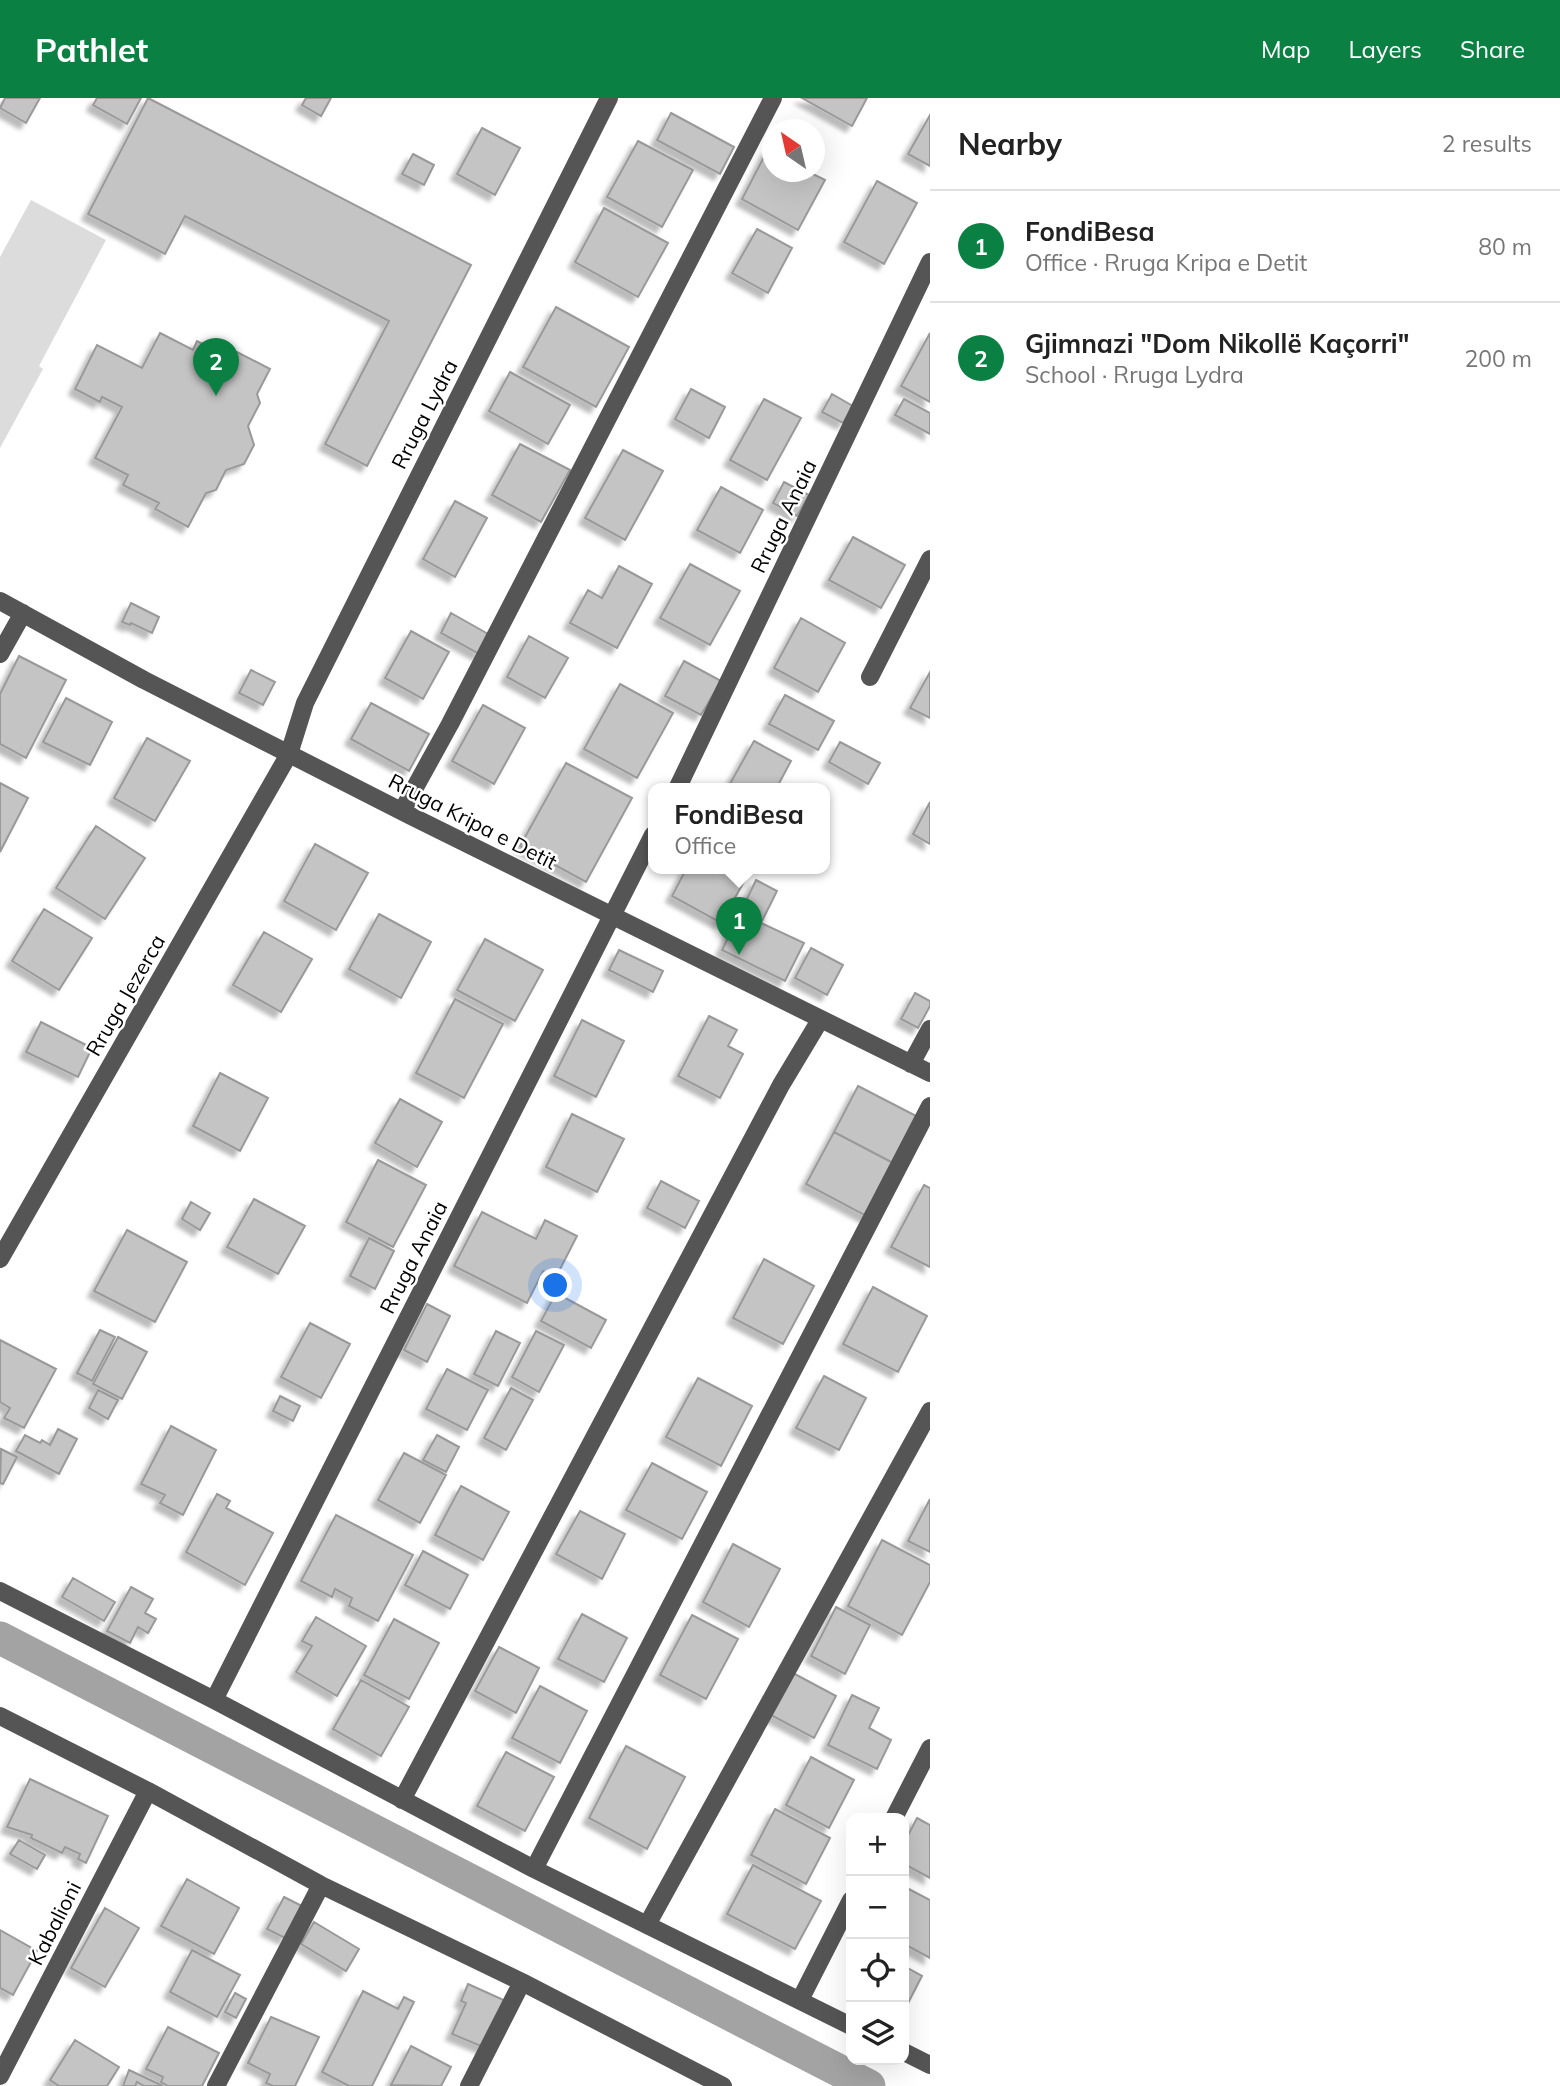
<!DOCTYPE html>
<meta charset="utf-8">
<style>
body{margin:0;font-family:Mulish,sans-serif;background:#f6f6f6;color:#222}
.controls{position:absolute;right:21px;bottom:21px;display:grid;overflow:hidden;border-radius:14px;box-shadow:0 7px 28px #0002}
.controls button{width:63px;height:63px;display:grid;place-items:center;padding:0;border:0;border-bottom:2px solid #e0e0e0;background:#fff;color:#222;font:35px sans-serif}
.compass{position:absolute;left:762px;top:21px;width:63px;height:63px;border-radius:50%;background:#fff;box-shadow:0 7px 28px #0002;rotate:326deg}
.you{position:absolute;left:556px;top:1188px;width:24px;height:24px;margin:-18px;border:5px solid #fff;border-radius:50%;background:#1a73e8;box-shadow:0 0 0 10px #1a73e833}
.badge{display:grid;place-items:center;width:46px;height:46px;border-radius:50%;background:#0b8043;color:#fff;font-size:23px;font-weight:700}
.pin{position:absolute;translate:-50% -58px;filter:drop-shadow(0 2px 4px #0008)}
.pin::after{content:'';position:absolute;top:37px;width:24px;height:21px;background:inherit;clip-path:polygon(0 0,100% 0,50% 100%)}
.popup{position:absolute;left:648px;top:685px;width:182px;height:91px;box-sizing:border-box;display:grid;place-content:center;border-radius:14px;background:#fff;filter:drop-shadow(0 2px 5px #0005);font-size:23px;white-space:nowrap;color:#767676}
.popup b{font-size:26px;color:#222}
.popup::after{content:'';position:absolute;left:50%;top:100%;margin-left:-14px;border:14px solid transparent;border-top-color:#fff}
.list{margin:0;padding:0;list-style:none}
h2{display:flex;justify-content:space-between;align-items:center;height:91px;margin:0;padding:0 28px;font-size:30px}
h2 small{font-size:23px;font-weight:400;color:#767676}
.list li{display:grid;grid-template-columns:46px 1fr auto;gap:21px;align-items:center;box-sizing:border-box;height:112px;padding:0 28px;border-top:2px solid #e0e0e0}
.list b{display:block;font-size:26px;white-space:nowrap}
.list p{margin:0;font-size:23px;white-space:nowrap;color:#767676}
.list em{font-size:23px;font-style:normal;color:#767676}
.icon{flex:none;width:38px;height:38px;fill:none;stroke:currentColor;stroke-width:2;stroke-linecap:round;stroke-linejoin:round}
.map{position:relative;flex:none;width:930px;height:1988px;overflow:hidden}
header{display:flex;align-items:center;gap:42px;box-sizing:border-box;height:98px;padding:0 35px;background:#0b8043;color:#fff}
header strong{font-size:33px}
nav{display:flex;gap:38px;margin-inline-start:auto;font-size:24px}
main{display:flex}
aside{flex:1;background:#fff}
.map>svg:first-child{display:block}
.green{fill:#dcdcdc}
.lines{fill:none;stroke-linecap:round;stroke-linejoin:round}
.canal{stroke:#a3a3a3;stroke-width:33}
.building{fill:#c4c4c4;stroke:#999;stroke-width:2;filter:url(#shadow)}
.minor{stroke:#555;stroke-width:18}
.labels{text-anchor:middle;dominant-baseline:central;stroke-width:5;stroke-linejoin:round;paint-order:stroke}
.street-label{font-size:21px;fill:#000;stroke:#fff}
</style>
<header>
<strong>Pathlet</strong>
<nav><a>Map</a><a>Layers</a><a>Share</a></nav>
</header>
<main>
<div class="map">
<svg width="930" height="1988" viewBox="0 0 930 1988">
<defs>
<filter id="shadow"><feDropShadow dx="-6" dy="6" stdDeviation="2" flood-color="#0004"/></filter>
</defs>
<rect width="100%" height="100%" fill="#fff"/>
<path class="green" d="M31 102 106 142 39 268 43 271 0 350V159Z"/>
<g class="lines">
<path class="canal" d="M0 1540 869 1988"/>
</g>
<path class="building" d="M5 0H40L26 25 0 10Z
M97 0H141L127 26 93 7Z
M148 0 471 167 367 368 325 346 389 223 185 118 165 156 88 116Z
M306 0H331L321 18 302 7Z
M802 0H867L852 28Z
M671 15 734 49 720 76 657 42Z
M930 17V68L908 56Z
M482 30 520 50 495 97 457 76Z
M638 43 693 72 662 129 607 99Z
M768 51 772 53V74H809L825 82 798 132 742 101Z
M413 56 434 67 424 87 402 76Z
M877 83 917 105 884 166 844 144Z
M604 110 668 145 638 199 575 164Z
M757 131 792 150 768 195 732 175Z
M556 209 629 249 596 309 523 269Z
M160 235 193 252 197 243 233 261 237 254 270 271 257 296 260 305 248 328 254 347 244 366 226 372 216 392 206 395 188 429 155 411 159 405 123 387 128 377 95 360 122 309 102 299 100 304 75 291 97 247 142 270Z
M930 235V304L901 288Z
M510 274 570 307 548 346 489 313Z
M691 291 725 309 709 340 675 321Z
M832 296 853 308 843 325 822 314Z
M764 301 801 320 767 382 730 362Z
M904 301 930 315V336L895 317Z
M520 346 570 372 541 424 492 397Z
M623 352 663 373 625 442 585 420Z
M784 384 809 397 797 418 773 405Z
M721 389 763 412 740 455 697 432Z
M455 403 487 420 455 479 423 461Z
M853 439 905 467 881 510 829 482Z
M690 466 740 493 710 547 660 520Z
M619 468 652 486 617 550 570 525 588 492 602 500Z
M131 505 159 519 152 535 131 525 130 527 122 524Z
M451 515 490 537 479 556 441 535Z
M801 520 845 545 818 594 774 570Z
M411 533 449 554 423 601 385 580Z
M529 538 568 560 545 600 507 579Z
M19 558 66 582 26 660 0 646V596Z
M684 563 721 583 701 617 665 598Z
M251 572 275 584 263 607 239 595Z
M930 574V620L910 610Z
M620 586 673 615 637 680 584 651Z
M785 597 834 623 818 652 769 626Z
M66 600 112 624 90 667 43 644Z
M371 605 429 636 409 673 351 641Z
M483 607 525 630 494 686 452 663Z
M147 640 190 663 155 723 114 700Z
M754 643 791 663 776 691H727Z
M840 644 880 665 868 686 829 664Z
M566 665 632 700 586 784 520 748Z
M0 685 28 700 0 754Z
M930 704V746L913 736Z
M96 728 145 760 105 821 56 790Z
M315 746 368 775 336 832 284 803Z
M686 771H751L721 825 672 798Z
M756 782 777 793 761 825 804 845 785 883 722 852Z
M44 811 92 840 59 892 12 863Z
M379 816 431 844 401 900 349 871Z
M264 834 312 861 281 914 233 887Z
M485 841 543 872 515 923 457 892Z
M811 850 843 867 827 897 795 880Z
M619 852 663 873 653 894 609 872Z
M915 895 930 903V908L918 930 901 921Z
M455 901 503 926 464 1000 416 975Z
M709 918 737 932 728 948 743 956 720 1000 678 978Z
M582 922 624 943 596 999 554 978Z
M41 924 92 950 78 979 26 954Z
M220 975 268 1000 240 1053 193 1028Z
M858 988 920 1020 895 1066 834 1034Z
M400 1001 442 1024 417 1069 375 1045Z
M572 1016 624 1041 597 1094 546 1069Z
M834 1034 895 1066 868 1119 806 1086Z
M378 1062 426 1087 393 1149 346 1124Z
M661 1083 699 1103 685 1130 647 1110Z
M924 1087 930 1090V1169L891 1149Z
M254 1101 305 1128 278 1176 227 1149Z
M191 1104 210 1115 200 1132 182 1121Z
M482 1114 536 1141 545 1122 577 1138 556 1179 543 1173 527 1205 454 1168Z
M127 1132 187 1164 155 1224 94 1193Z
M369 1140 394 1153 375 1191 350 1178Z
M764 1161 814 1188 783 1246 733 1220Z
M873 1189 927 1218 898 1274 843 1246Z
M556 1195 606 1222 591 1250 541 1223Z
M427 1206 450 1218 427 1264 404 1252Z
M310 1225 350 1246 321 1300 281 1279Z
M100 1232 115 1239 92 1283 77 1275Z
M496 1233 520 1245 498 1288 474 1276Z
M536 1233 564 1247 539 1294 512 1279Z
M118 1239 147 1254 122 1301 93 1286Z
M0 1242 56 1271 24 1330 4 1320 10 1310 0 1304Z
M447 1271 488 1292 467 1332 426 1311Z
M824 1278 866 1300 839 1352 796 1330Z
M698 1280 752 1308 721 1368 666 1339Z
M511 1290 533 1302 506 1352 484 1340Z
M98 1292 118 1302 108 1321 89 1310Z
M280 1298 300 1308 293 1323 273 1313Z
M171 1328 216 1352 183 1417 160 1405 165 1397 141 1386Z
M58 1331 77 1341 59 1376 16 1353 25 1337 40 1345 42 1342 50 1347Z
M437 1337 459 1349 446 1374 423 1362Z
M1 1351 17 1359 3 1386 0 1385Z
M404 1355 446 1377 420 1425 378 1402Z
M652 1365 707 1394 682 1441 626 1412Z
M461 1388 509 1414 483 1462 435 1437Z
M217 1396 230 1403 226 1410 273 1435 245 1487 186 1454Z
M930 1401V1454L908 1443Z
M580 1413 625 1436 602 1481 556 1456Z
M336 1417 413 1457 378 1523 349 1508 352 1500 335 1491 332 1499 301 1483Z
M882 1442 930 1467V1484L902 1537 848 1508Z
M733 1446 780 1471 749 1529 703 1504Z
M423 1453 468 1477 450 1511 405 1487Z
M73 1480 115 1504 104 1523 62 1499Z
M131 1489 153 1501 145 1515 156 1521 148 1535 138 1529 130 1545 107 1533Z
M836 1509 870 1527 845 1576 811 1558Z
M582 1516 627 1540 604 1584 558 1561Z
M692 1517 738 1541 706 1601 660 1577Z
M316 1519 366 1548 337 1598 296 1574 312 1548 302 1543Z
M394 1521 439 1545 409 1601 364 1577Z
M499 1549 539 1570 516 1615 475 1593Z
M791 1574 836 1598 814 1640 769 1616Z
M361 1582 409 1609 381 1658 333 1631Z
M540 1588 587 1613 560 1665 512 1640Z
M852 1597 879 1610 869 1630 891 1642 877 1671 828 1647Z
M626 1648 685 1679 647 1751 589 1720Z
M506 1654 554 1679 525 1733 477 1708Z
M811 1659 854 1682 829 1730 786 1707Z
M30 1681 108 1718 86 1765 78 1761 80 1756 65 1749 62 1755 31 1740 32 1737 7 1729Z
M775 1711 830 1740 806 1786 751 1757Z
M917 1720 930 1727V1780L904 1766V1745Z
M19 1742 45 1757 37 1771 10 1756Z
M753 1767 821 1803 795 1851 727 1816Z
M187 1781 239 1810 214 1856 161 1828Z
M905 1789 930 1802V1860L904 1846Z
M284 1799 302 1808 285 1840 267 1831Z
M105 1810 139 1830 105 1889 71 1870Z
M314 1824 359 1851 346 1873 301 1846Z
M0 1832 37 1853 13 1897 0 1890Z
M192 1852 240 1877 217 1919 170 1894Z
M904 1868 922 1878 904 1913Z
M468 1886 508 1904 488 1951 452 1936 466 1905 461 1903Z
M363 1893 398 1911 404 1899 414 1904 372 1988H349L322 1974Z
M235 1895 246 1901 236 1920 225 1914Z
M271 1919 319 1939 295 1988H273L266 1985 270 1976 248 1965Z
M168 1929 219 1955 202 1988H168L161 1984 163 1979 146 1971Z
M75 1942 119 1969 107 1988H59L50 1982Z
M411 1948 451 1969 441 1988 391 1987Z
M129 1972 163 1988H144L137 1984 135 1988H123Z"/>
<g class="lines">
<path class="minor" d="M0 503 144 582 411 718 930 975
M0 556 23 515
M870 579 930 461
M677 691 930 164
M402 713 450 626 773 0
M911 966 930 931
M0 1161 289 656 305 605 609 0
M0 1493 214 1602 534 1771 851 1928
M214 1602 653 737
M0 1618 148 1693 321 1787 522 1884 723 1988
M402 1702 781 987 820 922
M894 1720 930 1650
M534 1771 930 1008
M647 1827 930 1313
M800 1902 851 1802
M904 1954 930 1967
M0 1978 148 1693
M216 1988 321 1787
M469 1988 522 1884"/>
</g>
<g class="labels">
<g class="street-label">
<text transform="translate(424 316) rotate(-63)">Rruga Lydra</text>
<text transform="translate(783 418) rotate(-64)">Rruga Anaia</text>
<text transform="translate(473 723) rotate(27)">Rruga Kripa e Detit</text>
<text transform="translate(125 897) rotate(-60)">Rruga Jezerca</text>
<text transform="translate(413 1159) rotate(-63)">Rruga Anaia</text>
<text transform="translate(54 1825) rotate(-63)">Kabalioni</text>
</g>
</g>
</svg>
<div class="controls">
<button>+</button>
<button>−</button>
<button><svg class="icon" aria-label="locate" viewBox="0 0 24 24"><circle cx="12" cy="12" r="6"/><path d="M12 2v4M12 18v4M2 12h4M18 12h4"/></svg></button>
<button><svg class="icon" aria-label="layers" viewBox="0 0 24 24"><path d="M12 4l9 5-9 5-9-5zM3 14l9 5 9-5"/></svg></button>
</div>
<svg class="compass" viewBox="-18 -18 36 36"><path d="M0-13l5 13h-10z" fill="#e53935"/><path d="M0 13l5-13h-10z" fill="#767676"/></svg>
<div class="you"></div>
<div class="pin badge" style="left:739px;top:857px">1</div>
<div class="popup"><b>FondiBesa</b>Office</div>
<div class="pin badge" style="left:216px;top:298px">2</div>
</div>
<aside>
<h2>Nearby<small>2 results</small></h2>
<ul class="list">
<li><span class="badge">1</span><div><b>FondiBesa</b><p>Office · Rruga Kripa e Detit</p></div><em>80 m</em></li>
<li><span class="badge">2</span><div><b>Gjimnazi &quot;Dom Nikollë Kaçorri&quot;</b><p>School · Rruga Lydra</p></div><em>200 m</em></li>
</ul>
</aside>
</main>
